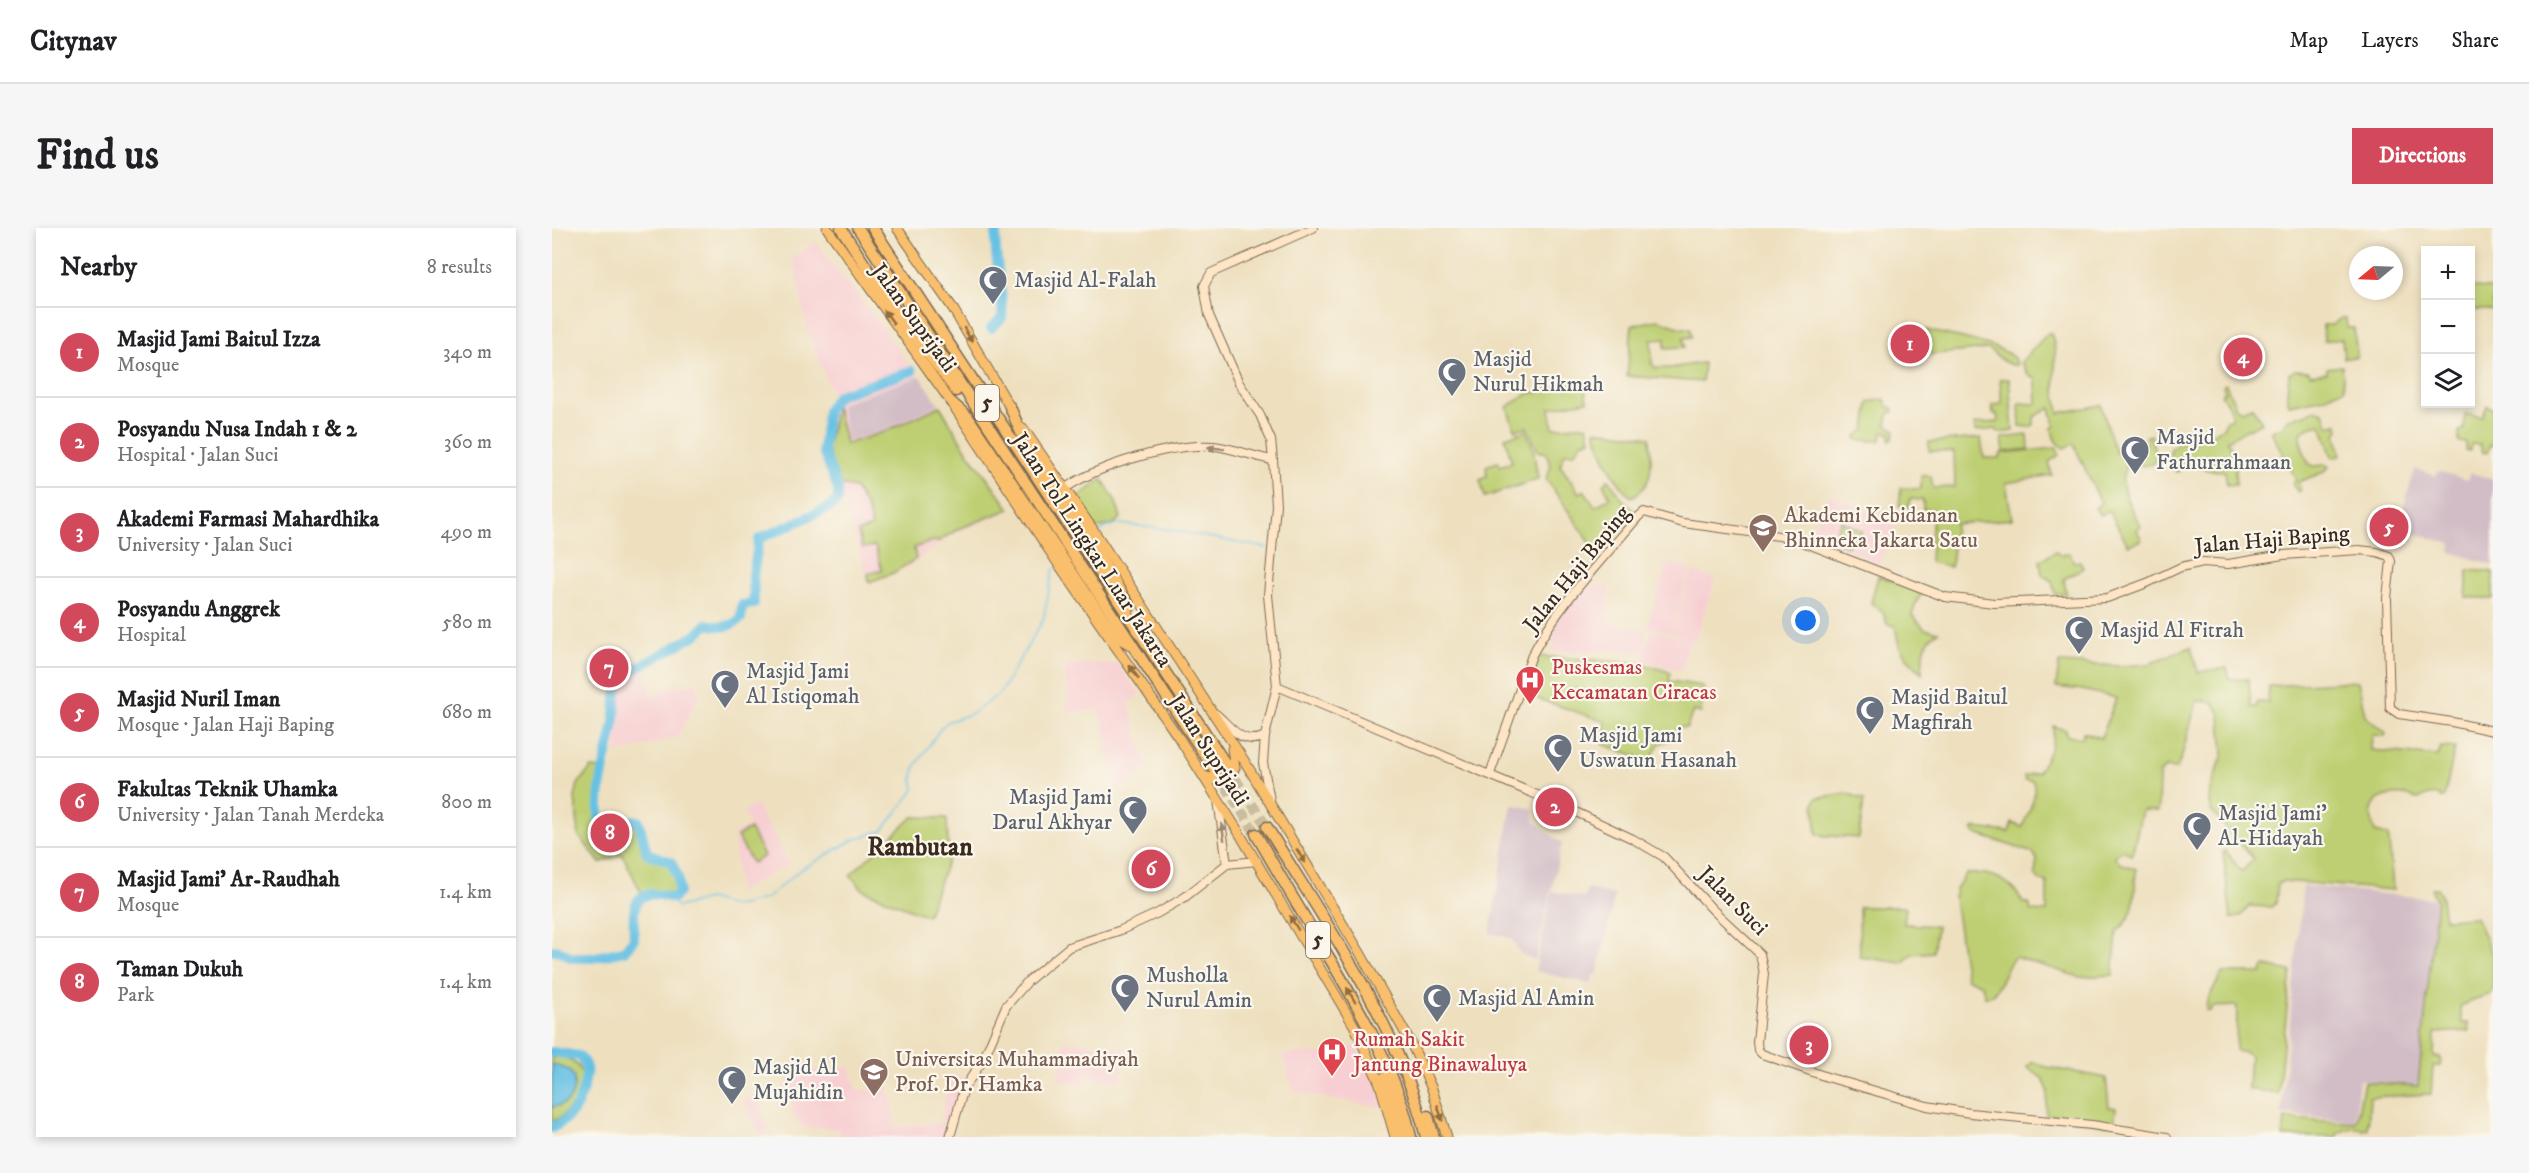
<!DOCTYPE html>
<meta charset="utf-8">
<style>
body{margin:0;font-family:"IM FELL DW Pica",serif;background:#f6f6f6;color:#202124}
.controls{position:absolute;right:18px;top:18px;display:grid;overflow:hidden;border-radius:0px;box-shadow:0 3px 9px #0003}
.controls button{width:54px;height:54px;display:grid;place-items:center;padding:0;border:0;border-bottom:2px solid #e0e0e0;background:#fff;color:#202124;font:30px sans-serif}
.compass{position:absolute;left:1797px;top:18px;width:54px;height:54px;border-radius:50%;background:#fff;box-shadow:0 3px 9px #0003;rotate:251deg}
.you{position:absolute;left:1254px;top:393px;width:21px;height:21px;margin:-15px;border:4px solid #fff;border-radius:50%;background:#1a73e8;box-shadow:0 0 0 9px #1a73e833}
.badge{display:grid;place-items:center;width:39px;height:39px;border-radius:50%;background:#d1495b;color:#fff;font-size:20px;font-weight:700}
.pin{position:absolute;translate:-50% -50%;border:3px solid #fff;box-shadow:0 2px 6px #0006}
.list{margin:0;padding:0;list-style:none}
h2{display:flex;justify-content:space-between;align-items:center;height:78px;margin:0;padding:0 24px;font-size:26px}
h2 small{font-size:20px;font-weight:400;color:#757577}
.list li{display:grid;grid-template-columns:39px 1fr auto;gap:18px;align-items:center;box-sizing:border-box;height:90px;padding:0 24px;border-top:2px solid #e0e0e0}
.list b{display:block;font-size:22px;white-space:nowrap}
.list p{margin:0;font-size:20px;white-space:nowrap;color:#757577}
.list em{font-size:20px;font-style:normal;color:#757577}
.icon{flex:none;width:33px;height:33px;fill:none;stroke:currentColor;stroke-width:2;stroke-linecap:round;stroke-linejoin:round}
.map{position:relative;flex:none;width:1941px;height:909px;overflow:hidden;border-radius:0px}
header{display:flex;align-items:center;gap:36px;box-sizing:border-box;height:84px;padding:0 30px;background:#fff;border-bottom:2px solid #e0e0e0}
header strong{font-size:28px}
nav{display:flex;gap:33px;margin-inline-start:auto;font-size:21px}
.intro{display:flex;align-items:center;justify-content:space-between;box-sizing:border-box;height:144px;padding:0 36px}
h1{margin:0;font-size:42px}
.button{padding:15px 27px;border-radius:0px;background:#d1495b;color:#fff;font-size:21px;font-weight:700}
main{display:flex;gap:36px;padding:0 36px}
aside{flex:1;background:#fff;border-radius:0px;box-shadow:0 3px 9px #0003}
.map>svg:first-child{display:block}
.built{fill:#f7cfd2}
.industrial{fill:#d2bdc6}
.green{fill:#bdcf72;stroke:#7c7c48;stroke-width:1.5}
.water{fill:#66c1e4;stroke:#507681;stroke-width:1.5}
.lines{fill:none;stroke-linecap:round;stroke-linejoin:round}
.stream{stroke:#66c1e4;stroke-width:1.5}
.river{stroke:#66c1e4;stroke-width:10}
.highway-tunnel{stroke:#cabc9f;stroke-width:10;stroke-dasharray:10 5;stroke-linecap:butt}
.secondary-casing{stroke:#7a6a56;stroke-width:10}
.primary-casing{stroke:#7a6a56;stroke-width:11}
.highway-casing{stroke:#7a6a56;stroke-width:13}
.secondary{stroke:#fde5c5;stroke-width:8}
.primary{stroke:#f9bf6d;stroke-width:9}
.highway{stroke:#f9bf6d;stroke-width:10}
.oneway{fill:#906d42}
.oneway2{fill:#9c8872}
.labels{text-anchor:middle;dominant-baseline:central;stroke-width:4.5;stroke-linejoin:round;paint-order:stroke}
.shield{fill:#fbf7ec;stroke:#75685c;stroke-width:1.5}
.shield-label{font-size:21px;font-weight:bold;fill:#3b2a1e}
.worship-label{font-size:22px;fill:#5b616d;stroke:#fbf7ec;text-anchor:start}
.street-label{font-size:22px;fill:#3b2a1e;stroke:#fbf7ec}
.education-label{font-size:22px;fill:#785e54;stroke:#fbf7ec;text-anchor:start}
.health-label{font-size:22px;fill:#be3a42;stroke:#fbf7ec;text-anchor:start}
.quarter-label{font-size:26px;font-weight:bold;fill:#3b2a1e;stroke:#fbf7ec}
</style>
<header>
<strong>Citynav</strong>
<nav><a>Map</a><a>Layers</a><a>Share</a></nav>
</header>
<div class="intro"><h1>Find us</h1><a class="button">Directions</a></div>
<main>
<aside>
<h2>Nearby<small>8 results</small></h2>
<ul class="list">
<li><span class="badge">1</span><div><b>Masjid Jami Baitul Izza</b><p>Mosque</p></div><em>340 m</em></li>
<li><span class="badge">2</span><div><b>Posyandu Nusa Indah 1 &amp; 2</b><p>Hospital · Jalan Suci</p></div><em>360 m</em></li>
<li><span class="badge">3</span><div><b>Akademi Farmasi Mahardhika</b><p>University · Jalan Suci</p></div><em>490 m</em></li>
<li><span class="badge">4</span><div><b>Posyandu Anggrek</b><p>Hospital</p></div><em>580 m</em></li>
<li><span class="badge">5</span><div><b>Masjid Nuril Iman</b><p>Mosque · Jalan Haji Baping</p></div><em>680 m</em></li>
<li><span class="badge">6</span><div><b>Fakultas Teknik Uhamka</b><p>University · Jalan Tanah Merdeka</p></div><em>800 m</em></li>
<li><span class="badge">7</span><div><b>Masjid Jami' Ar-Raudhah</b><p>Mosque</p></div><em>1.4 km</em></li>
<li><span class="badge">8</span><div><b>Taman Dukuh</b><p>Park</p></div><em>1.4 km</em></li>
</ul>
</aside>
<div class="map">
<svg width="1941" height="909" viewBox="0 0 1941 909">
<rect width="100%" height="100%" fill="#fbf7ec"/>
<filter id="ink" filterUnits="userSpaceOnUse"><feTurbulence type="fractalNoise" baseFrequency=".0167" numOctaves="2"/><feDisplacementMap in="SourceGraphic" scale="12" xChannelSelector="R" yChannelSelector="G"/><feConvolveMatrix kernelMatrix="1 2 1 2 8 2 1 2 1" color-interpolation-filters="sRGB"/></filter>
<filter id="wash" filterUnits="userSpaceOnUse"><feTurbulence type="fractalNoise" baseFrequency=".008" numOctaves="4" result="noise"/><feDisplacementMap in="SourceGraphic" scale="24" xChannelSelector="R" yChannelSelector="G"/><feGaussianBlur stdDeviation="1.35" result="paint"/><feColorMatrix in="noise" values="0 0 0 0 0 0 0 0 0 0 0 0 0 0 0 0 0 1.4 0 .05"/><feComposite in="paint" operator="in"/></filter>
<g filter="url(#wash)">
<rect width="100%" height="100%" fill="#eee0bf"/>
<path class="built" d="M263 13 341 113 456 283 397 308 357 338 317 356 275 218 280 166 256 106 241 30Z
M1278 266 1344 297 1326 336 1260 305Z
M1115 335 1138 342 1118 405 1095 398Z
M1140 343 1163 351 1143 413 1137 412 1130 443 1092 433 1094 423H1000L1004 392 1034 357 1057 359 1056 394 1094 402V421L1099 402 1130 410 1119 405Z
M565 435 588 466 576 475 596 539 565 564 547 481 516 487 513 436Z
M91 440 99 466 122 459 145 455 146 471 125 509 64 526 66 464 70 452Z
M204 576 238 636 186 664 182 606 198 597 191 584Z
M1255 797 1268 801 1259 836 1246 833Z
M512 813 573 821 569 854 534 849 533 856 506 852Z
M804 817 817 838 834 880 760 868 741 862 730 826 778 825Z
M298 838 305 863 336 859 345 899 399 894 397 909H288L287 901 252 899 241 889 235 855 246 841H264L265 843Z
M398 847 414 851 400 892 389 893Z
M211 863 215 866 207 884 220 902 208 909 191 872Z"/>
<path class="industrial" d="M368 148 387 176 332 202 296 213 288 176Z
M1863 241 1884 248 1886 243 1916 252 1919 245 1941 251V337L1898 324 1899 316 1851 302 1856 283 1851 281Z
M960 576 981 581 983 594 1010 615 983 732 969 726 959 710 938 705Z
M1751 658 1884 671 1866 858 1807 852 1803 893 1729 886Z
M1035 661 1063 667 1045 747H1041L1039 756 983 743 1000 663 1033 670Z"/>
<path class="green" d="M1918 59 1941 60V82H1919Z
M1789 90H1794L1795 100H1802L1805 129 1792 130 1790 111 1772 113 1771 97H1780Z
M1106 92 1129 100H1139L1140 109 1131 110 1133 119 1113 120V111L1099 112 1100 136 1104 140C1120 142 1135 136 1152 135L1150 154 1075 148 1080 97Z
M1374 102C1393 107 1464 117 1465 137 1453 138 1446 127 1436 121L1374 127 1372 126Z
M1496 105H1499C1506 123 1502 143 1503 162 1504 169 1506 178 1507 185L1549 177 1564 225 1594 215V209L1599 207 1605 233 1592 238 1584 235 1574 238C1564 258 1579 281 1589 298L1585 302 1590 312 1576 317 1557 283 1548 287 1543 280 1549 275 1522 217 1520 216 1512 220C1503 215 1501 210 1500 200L1503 197 1498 180 1482 189V196L1478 199 1468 198 1467 175 1483 176 1485 174 1484 151 1477 148 1469 134Z
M1790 138 1792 161 1772 170 1737 177 1735 165 1737 146 1743 142 1757 143 1758 146 1775 144V140Z
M1448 151H1457L1461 203 1446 205 1445 201 1423 203 1422 196 1446 194 1445 186H1441L1440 177 1450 176Z
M1032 154 1035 173 998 180 1001 200 1035 197 1038 212 1031 214 1022 225H1013L1008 237 1027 265 1032 262 1043 279 1058 269 1051 256 1057 251 1070 271 1085 285 1046 326 994 251 999 238 994 225 986 223 975 199 963 202 955 179 975 166Z
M1674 156 1684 180 1689 183 1700 179 1710 194 1675 212 1686 232 1683 243 1684 256 1675 257 1673 243 1653 242 1634 231 1629 232 1627 243 1624 244 1618 226 1619 220C1629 211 1636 214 1648 211 1656 209 1664 203 1672 199L1674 192 1680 190 1678 180 1669 166 1673 164 1671 158Z
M1333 171 1335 178 1342 181 1341 185 1337 184 1334 196 1343 202 1341 211 1338 213V205L1331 204 1328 213 1305 212 1304 208 1313 202 1317 174Z
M388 178 411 217 458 281 406 301 386 314 381 313 362 320 364 331 341 345 317 354 316 346 330 342 323 318 310 320 306 304 320 299 315 280 303 260 289 257 275 221 284 179 294 216 332 204Z
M1935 178 1941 181V217H1938L1935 225 1930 224 1928 217 1919 216 1918 223H1914V215L1907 214V203L1912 202 1913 186 1930 189Z
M1764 182 1772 184 1776 198 1786 196 1787 203 1784 205 1789 228 1780 229 1769 196C1738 201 1749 215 1757 236L1762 238 1775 237 1777 239 1772 244 1746 254 1749 262 1746 264 1740 256 1744 252 1719 203 1731 199 1734 192Z
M1043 202 1098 209C1099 231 1104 259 1079 269 1064 256 1047 222 1043 202Z
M974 203 981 220 986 251 933 269 928 252 935 249 934 238 946 234 948 238 960 234 953 209Z
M1476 207 1477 221 1452 224 1450 210Z
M1429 210 1432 230H1448L1449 225 1505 220 1507 227 1497 234 1500 247 1454 255 1460 291 1403 296 1399 339 1378 334 1381 282 1371 281V272L1358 271 1357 279 1347 278 1349 260 1369 261V248H1379L1381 260 1403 259 1402 224 1377 223V214Z
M550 251 563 272 569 289 562 296 544 301 523 271Z
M1289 293 1310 303 1305 314 1299 312 1296 319 1280 312Z
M1504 323 1508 327 1517 325 1522 334 1528 333 1531 340 1512 351 1514 365 1503 366 1500 353 1490 347 1488 333Z
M1916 342 1941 344V371L1914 369Z
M1326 348 1371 364 1364 374 1360 387 1373 401 1386 404C1370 415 1371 427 1370 445L1355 430 1347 418 1343 398 1335 396 1331 384 1319 375Z
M1639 419 1646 444 1675 440 1678 451H1697L1699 479H1705V474H1716L1717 458 1806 453 1813 488 1834 505 1833 508 1820 507 1819 522 1886 528 1889 519 1903 520 1892 570H1888V567C1874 565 1875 569 1866 571 1862 571 1856 568 1852 567 1824 565 1813 577 1823 604L1835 607 1837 612 1841 662 1731 653 1726 656 1724 675 1719 679 1697 678C1691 686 1690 690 1679 690L1671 624 1674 623 1688 642 1690 643 1702 631 1659 583 1657 576 1658 561 1671 527 1668 486 1661 474 1645 473 1629 531 1624 541 1613 540 1607 546 1606 583 1590 582 1580 627 1571 622 1565 625 1563 630 1568 635 1584 641C1582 666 1586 686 1565 704L1561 747 1527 749 1463 729C1451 740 1451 758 1438 768H1433L1430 757 1414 750 1402 670 1405 659 1414 646C1439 643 1460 652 1471 675H1477L1479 683 1495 684V654L1487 652 1483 646 1485 631 1481 625 1424 606 1421 603 1422 600 1457 604 1460 595 1470 599C1476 585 1486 569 1481 553L1473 552 1472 548 1486 544C1496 528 1503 516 1501 498L1514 502 1515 508 1530 510 1531 504 1549 510 1564 470 1531 462 1504 459 1507 435 1568 438 1596 436Z
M981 428 1087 435 1118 444 1117 453 1151 458 1153 473 1150 474 1149 485 1141 483 1135 499 1126 500 1123 510 1107 516 1098 533 1050 516 1054 494 969 465Z
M39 540 48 541V568L43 580 47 598 58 602 83 595 86 597 96 628 103 632 118 636 126 664 121 669 106 664 90 666 70 626 48 635 27 608 23 569 26 556Z
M1295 565 1312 572 1307 610 1265 607 1262 576 1264 570Z
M361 589 394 590 395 593 397 629 375 688 311 662 298 647Z
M198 601 212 628 200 635 185 608Z
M1880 660H1885L1889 666 1893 691 1924 689 1941 729V765L1908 778 1910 795H1916L1917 803 1883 805 1882 829 1889 830 1888 838H1881L1879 866 1818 869 1816 901 1812 902C1803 897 1789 902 1783 909H1731L1733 891 1804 895 1812 854 1866 858 1885 671 1881 667Z
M1307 679H1354L1352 696 1385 698 1381 724 1360 726 1350 735 1308 729Z
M1712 738 1739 743 1726 866 1696 861 1698 828 1694 825 1684 823 1685 778 1659 779V783H1654L1655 774 1670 745H1710Z
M0 828C49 830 31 880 0 894Z
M1481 834 1494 839 1554 850 1557 879 1564 880 1562 895 1556 894 1555 897 1494 887 1496 862 1491 851 1475 839Z"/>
<path class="water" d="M0 836 17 842 22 849C23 867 18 878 0 879Z"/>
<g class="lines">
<path class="stream" d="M547 305 554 299 568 296 613 301 715 320
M112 667 126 679 156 671 180 678 190 677 215 670 248 642 303 611 330 603 362 562 361 550 363 539 388 501 395 494 421 485 448 465 491 392 501 342 504 340"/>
<path class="river" d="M439 100 450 90C453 66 438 16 446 0
M0 722 8 723 20 730H39L72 723 82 711C81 676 80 658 121 670L127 665 126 649 119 634 95 625 87 594 82 592 58 602 48 597C43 562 55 530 62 495 65 479 62 464 69 449L144 407 155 396C169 400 178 400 189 390L190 377 202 376 201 347 207 311 276 280 286 272V260L271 223 275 183 285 168 292 165 360 143
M0 824 27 828C37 839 35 844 32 857 27 878 20 890 0 900"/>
</g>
</g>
<g filter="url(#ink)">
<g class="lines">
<path class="highway-tunnel" d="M675 538 715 599
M665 545 704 606"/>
<g class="secondary-casing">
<path id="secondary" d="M512 261C547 237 620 215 662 218 682 220 701 229 721 232
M725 458 1009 577 1081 611 1112 629 1161 682 1208 726 1212 746 1205 814 1206 822 1210 826 1275 849 1375 878 1418 885 1540 897 1615 909
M664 486C679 499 691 519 713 508
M938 546 980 427C1006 377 1049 333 1086 289L1092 284 1131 295 1227 308 1256 316 1393 369 1442 375 1555 370 1595 355 1629 339 1651 334 1676 336 1731 327 1807 322 1825 324 1837 328 1839 333 1835 370 1838 480 1847 486 1900 494 1941 503
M666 572 675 636
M718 572 711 535 713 508 725 458 716 367 724 277 721 232 719 212 708 187 687 155 657 87 652 58 659 45 761 0
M398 909 412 860 431 832 454 778 476 753 517 719 569 702 606 685 633 669 675 636 705 633"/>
</g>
<g class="primary-casing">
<path id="primary" d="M275 0 399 174 503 331 627 510 686 603 803 799 828 856 843 909
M345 0 400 79 460 183
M471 200 540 300 693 534 807 723 859 815 880 861 895 909
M652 548C666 553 675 555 683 540L680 521"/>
</g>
<g class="highway-casing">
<path id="highway" d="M289 0 336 72 404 163
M306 0 664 544
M321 0 675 538
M399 174 416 189 562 407 579 417
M458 179 476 221 541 317 578 379
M715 599C775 698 846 795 874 909
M704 606C728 648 753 690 778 731 811 787 845 845 859 909
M833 849 849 909
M876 888 882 909"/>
</g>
<use href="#secondary" class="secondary"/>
<use href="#primary" class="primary"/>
<use href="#highway" class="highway"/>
</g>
<defs><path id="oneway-solid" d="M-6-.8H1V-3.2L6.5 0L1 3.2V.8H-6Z" transform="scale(1.5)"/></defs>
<g class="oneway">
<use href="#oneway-solid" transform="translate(337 89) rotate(-126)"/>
<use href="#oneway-solid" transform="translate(416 107) rotate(60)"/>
<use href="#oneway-solid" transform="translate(582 444) rotate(-125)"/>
<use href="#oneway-solid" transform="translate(749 628) rotate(58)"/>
<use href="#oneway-solid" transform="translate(742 695) rotate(-121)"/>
<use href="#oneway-solid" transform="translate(799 767) rotate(-120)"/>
<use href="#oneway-solid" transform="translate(888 885) rotate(72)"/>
</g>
<g class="oneway2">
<use href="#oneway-solid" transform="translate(664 220) rotate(-174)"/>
<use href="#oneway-solid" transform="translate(671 604) rotate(-98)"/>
</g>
</g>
<defs>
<g id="mosque-pin" transform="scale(1.5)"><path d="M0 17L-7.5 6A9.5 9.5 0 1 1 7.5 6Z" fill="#6b7280" stroke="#fbf7ec"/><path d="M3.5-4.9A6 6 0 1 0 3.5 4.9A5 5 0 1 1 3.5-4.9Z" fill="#fff"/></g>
<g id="university-pin" transform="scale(1.5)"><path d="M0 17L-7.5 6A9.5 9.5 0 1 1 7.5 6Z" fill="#8d6e63" stroke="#fbf7ec"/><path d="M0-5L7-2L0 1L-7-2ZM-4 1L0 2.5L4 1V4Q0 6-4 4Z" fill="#fff"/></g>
<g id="hospital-pin" transform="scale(1.5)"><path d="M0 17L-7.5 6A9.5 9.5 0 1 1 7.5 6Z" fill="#e0444e" stroke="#fbf7ec"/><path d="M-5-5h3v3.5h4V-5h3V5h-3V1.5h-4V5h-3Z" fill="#fff"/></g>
</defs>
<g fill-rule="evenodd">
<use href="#mosque-pin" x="441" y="52"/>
<use href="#mosque-pin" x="900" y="144"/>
<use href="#mosque-pin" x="1583" y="222"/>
<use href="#university-pin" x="1211" y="300"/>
<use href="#mosque-pin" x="1527" y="402"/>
<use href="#hospital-pin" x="978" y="452"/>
<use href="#mosque-pin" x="173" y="456"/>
<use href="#mosque-pin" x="1318" y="482"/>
<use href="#mosque-pin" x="1006" y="520"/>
<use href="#mosque-pin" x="581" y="582"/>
<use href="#mosque-pin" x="1645" y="598"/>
<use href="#mosque-pin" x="573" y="760"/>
<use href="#mosque-pin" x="885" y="770"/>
<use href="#hospital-pin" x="780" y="824"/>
<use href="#university-pin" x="322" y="844"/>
<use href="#mosque-pin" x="180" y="852"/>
</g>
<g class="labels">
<g class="shield">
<rect x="423" y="157" width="24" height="36" rx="4.5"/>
<rect x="754" y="694" width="24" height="36" rx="4.5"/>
</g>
<g class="shield-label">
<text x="435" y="175">5</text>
<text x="766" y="712">5</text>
</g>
<g class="worship-label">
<text x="462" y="52">Masjid Al-Falah</text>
<text x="921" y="131">Masjid<tspan x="921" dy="25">Nurul Hikmah</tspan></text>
<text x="1604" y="209">Masjid<tspan x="1604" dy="25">Fathurrahmaan</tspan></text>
<text x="1548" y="402">Masjid Al Fitrah</text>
<text x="194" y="443">Masjid Jami<tspan x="194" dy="25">Al Istiqomah</tspan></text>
<text x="1339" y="469">Masjid Baitul<tspan x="1339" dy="25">Magfirah</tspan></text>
<text x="1027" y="507">Masjid Jami<tspan x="1027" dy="25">Uswatun Hasanah</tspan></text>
<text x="560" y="569" text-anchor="end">Masjid Jami<tspan x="560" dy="25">Darul Akhyar</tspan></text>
<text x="1666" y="585">Masjid Jami'<tspan x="1666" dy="25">Al-Hidayah</tspan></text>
<text x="594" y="747">Musholla<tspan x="594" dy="25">Nurul Amin</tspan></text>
<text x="906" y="770">Masjid Al Amin</text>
<text x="201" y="839">Masjid Al<tspan x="201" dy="25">Mujahidin</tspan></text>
</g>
<g class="street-label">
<text transform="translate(362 90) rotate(54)">Jalan Suprijadi</text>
<text transform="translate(1720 312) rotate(-5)">Jalan Haji Baping</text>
<text transform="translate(540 322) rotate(57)">Jalan Tol Lingkar Luar Jakarta</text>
<text transform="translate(1025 341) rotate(-51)">Jalan Haji Baping</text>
<text transform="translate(657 522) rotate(57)">Jalan Suprijadi</text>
<text transform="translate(1181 673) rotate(45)">Jalan Suci</text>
</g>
<g class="education-label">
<text x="1232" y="287">Akademi Kebidanan<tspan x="1232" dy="25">Bhinneka Jakarta Satu</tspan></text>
<text x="343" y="831">Universitas Muhammadiyah<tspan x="343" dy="25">Prof. Dr. Hamka</tspan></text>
</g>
<g class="health-label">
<text x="999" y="439">Puskesmas<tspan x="999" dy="25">Kecamatan Ciracas</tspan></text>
<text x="801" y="811">Rumah Sakit<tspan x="801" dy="25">Jantung Binawaluya</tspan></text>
</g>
<g class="quarter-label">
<text x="368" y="619">Rambutan</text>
</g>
</g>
</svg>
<div class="controls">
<button>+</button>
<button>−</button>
<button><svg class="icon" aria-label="layers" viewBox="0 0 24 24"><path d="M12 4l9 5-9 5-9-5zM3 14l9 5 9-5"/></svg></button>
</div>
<svg class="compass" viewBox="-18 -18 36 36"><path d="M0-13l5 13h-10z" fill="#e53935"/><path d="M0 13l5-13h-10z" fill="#757577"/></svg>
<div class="you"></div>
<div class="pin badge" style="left:1358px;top:116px">1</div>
<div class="pin badge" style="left:1003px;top:579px">2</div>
<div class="pin badge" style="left:1257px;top:817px">3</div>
<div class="pin badge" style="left:1691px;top:129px">4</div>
<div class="pin badge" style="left:1837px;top:299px">5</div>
<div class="pin badge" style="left:599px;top:641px">6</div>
<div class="pin badge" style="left:57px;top:440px">7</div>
<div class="pin badge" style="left:58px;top:605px">8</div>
</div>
</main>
